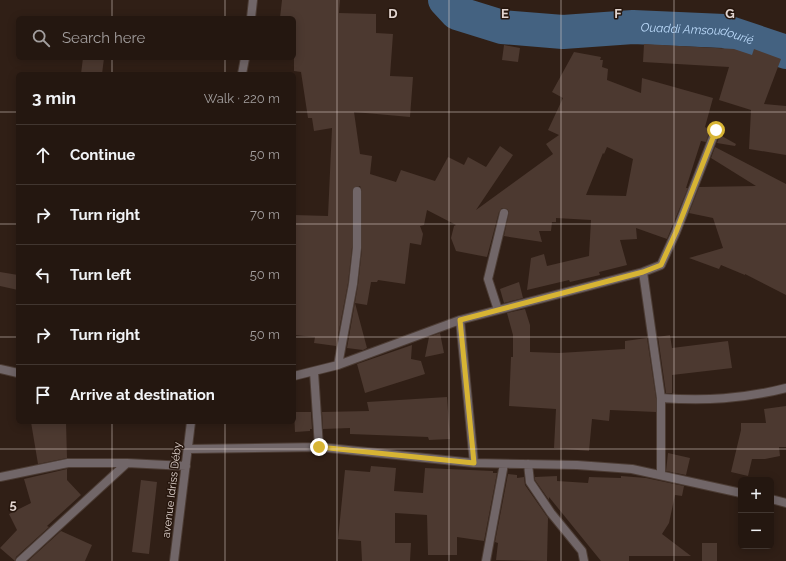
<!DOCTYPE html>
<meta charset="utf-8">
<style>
body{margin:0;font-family:Raleway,sans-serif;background:#2c2019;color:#f1f3f6}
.controls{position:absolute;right:12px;bottom:12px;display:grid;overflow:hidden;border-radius:6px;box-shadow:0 2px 10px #0003}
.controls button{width:36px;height:36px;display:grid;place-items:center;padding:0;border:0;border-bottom:1px solid #413630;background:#241710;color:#f1f3f6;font:20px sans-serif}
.stop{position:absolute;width:12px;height:12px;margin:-9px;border:3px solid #d7b434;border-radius:50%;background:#fff}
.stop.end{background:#d7b434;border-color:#fff;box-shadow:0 1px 4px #0008}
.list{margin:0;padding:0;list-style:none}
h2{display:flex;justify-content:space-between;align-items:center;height:52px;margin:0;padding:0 16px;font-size:17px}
h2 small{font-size:13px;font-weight:400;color:#a39f9f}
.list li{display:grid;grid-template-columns:26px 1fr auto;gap:12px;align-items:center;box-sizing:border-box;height:60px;padding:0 16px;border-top:1px solid #413630}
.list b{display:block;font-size:15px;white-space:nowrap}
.list em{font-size:13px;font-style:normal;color:#a39f9f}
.icon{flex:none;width:22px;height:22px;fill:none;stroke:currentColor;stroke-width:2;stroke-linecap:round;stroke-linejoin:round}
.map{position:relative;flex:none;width:786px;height:561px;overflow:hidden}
.search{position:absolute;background:#241710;box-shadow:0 2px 10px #0003;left:16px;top:16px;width:280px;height:44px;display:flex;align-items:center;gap:10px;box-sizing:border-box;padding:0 14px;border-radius:6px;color:#a39f9f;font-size:15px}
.panel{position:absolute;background:#241710;box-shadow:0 2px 10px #0003;left:16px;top:72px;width:280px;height:352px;border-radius:6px}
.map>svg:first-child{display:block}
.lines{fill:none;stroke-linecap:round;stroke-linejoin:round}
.river{stroke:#446281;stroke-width:34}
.building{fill:#4c3930;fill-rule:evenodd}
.street-casing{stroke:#4c3c34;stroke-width:10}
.street{stroke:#716668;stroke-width:8}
.route{stroke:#d7b434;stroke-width:5}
.grid{fill:none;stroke:#e2d5d0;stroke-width:1;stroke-opacity:0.55}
.labels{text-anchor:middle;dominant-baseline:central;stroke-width:3;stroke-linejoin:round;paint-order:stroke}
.street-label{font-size:11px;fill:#e2d5d0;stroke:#26160d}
.water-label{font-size:12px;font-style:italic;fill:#bddbfb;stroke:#26160d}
.grid-label{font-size:13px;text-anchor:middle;font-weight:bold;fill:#e2d5d0;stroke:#26160d;stroke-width:3;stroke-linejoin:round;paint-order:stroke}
</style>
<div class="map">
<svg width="786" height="561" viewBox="0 0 786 561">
<rect width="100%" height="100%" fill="#301f16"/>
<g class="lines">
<path class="river" id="s1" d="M445 0 457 13 502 27 563 32 633 27 724 31 786 52"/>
</g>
<path class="building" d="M282 0H340L339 13 376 14V33L393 34 390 76 413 77 410 117 354 112 360 154 372 156 370 174 396 182 401 170 435 181 448 157 464 165 468 157 486 167 500 146 513 155 476 210 553 154 546 144 559 135 548 130 563 98 552 92 574 52 601 57 600 60H603L602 67 608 69 607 80 641 93 642 78 713 98 705 127 710 130 706 142 701 141 686 188H688L667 239 636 228 637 239 620 240 627 265 599 272 600 275 570 282 569 280 527 290 531 258 544 254 547 266 589 256 591 220 556 218V222H552L551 231H539L542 242 504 236 509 212 507 209 502 208 499 212 487 257 456 251 451 238 454 226 456 225 427 210 424 225 420 226 423 234 421 245 410 243 405 284 378 280 377 282H371L367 305 355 303 367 348 363 350 347 348 358 285 362 249V191L360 186H357L352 191V248L348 283 336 346 314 343 315 337 294 335 296 272H294V215L328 216 332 128 314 131 312 118H308L301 72 294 71V18H280ZM607 147 633 159 626 196 586 195 603 153 604 154Z
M644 44 734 49 752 55 754 49 781 59 764 104 786 106V155L749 149 751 110 719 100 729 67 643 62Z
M504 45 520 48 518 62 502 60Z
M83 58H104L102 74H81Z
M720 135 736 144 735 146 717 143Z
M715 147 786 184V295L745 274V275L721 265 719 269 689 258 723 248 713 218 689 213 699 187 756 186 711 158Z
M0 272 18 275V290L0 286Z
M519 282 523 298 504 303 500 289Z
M525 309 530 325V352L559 353 625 349V341L647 338 656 398V412L610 410 609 421 592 419 589 451 554 448 556 409 509 406 511 357H513V335L507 313Z
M440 333 444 353 425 357 429 337Z
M670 335 672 348 728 341 732 368 672 375V393H666L658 337Z
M412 345 411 359 421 361 425 374 365 393 357 364Z
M447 397 450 439 429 440 428 437 350 434V428L323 429 322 412 369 411 367 402Z
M786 406V447H779L780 456 765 459H752L748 476 731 472 741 430V423H766L764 409Z
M294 412H311L312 429H310V431L295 432Z
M31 422H66L67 458 38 464Z
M668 453 690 458 686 475 666 471Z
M371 466 396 468 394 491 423 493 425 468 493 471V473H497L484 541 457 537V555H428L427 515 395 513V543H411L410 561H362L361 541 338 539 345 470 370 472Z
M67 469V480L81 495 47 526 49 527 16 557 15 561 0 548 17 530 9 514 31 503 24 479Z
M508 474 517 475V478L524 477 525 485 548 518 547 561 496 560 498 543 495 542Z
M557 476V481L588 483 589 477 621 478V476L646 478 684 486 682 496 675 495 669 523 662 534 691 556H629V561H601L549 497V500L535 480V477Z
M141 480 157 482 149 554 132 552Z
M61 531 92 545 85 561H28Z
M702 543H717V561H702Z"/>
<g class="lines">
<g class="street-casing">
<path id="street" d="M251 18 253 0
M242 74 245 58
M643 272 661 398V474
M498 310 488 279 504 213
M460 320 474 463
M338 365 353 284 357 248V191
M0 369 18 373
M314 372 319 447
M294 376 338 365 460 320 643 272 661 265 676 232 716 130
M661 398C705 401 743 399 786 388
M188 449 319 447 474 463 577 465 632 469 741 493
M528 464 530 482 551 513 582 551 584 561
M0 477 68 463H127
M771 499 786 503
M20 561 127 463 186 466
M174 561 191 422
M486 561 504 464"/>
</g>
<use href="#street" class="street"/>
</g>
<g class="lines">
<path class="route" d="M319 447 474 463 460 320 643 272 661 265 676 232 716 130"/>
</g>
<path class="grid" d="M112 0V18M225 0V18M337 0V561M449 0V561M561 0V561M674 0V561M112 58V74M225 58V74M0 112H18M294 112H786M0 224H18M294 224H786M0 337H18M294 337H786M112 422V561M225 422V561M0 449H786"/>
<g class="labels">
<g class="street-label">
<text transform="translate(172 490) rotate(-83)">avenue Idriss Déby</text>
</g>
<g class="water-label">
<text stroke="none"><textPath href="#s1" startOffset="261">Ouaddi Amsoudourié</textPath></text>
</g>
</g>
<g class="grid-label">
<text x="393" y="18">D</text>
<text x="505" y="18">E</text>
<text x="618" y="18">F</text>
<text x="730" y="18">G</text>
<text x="13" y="509">5</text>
</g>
</svg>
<div class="controls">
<button>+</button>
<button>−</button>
</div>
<div class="stop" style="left:716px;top:130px"></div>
<div class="stop end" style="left:319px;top:447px"></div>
<div class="search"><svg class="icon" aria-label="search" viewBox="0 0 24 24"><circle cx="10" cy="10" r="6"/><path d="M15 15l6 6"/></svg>Search here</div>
<section class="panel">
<h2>3 min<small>Walk · 220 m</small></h2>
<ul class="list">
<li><svg class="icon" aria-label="ahead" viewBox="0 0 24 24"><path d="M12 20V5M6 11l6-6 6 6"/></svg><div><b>Continue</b></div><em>50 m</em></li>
<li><svg class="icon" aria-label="right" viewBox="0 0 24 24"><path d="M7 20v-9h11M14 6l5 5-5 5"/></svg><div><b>Turn right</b></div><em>70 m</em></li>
<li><svg class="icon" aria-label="left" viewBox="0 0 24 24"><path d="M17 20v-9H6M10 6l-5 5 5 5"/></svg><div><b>Turn left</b></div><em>50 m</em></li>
<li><svg class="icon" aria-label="right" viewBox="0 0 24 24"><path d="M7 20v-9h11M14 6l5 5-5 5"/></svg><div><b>Turn right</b></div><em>50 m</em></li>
<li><svg class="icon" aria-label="arrive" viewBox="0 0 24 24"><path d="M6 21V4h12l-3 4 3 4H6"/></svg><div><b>Arrive at destination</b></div></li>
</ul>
</section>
</div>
